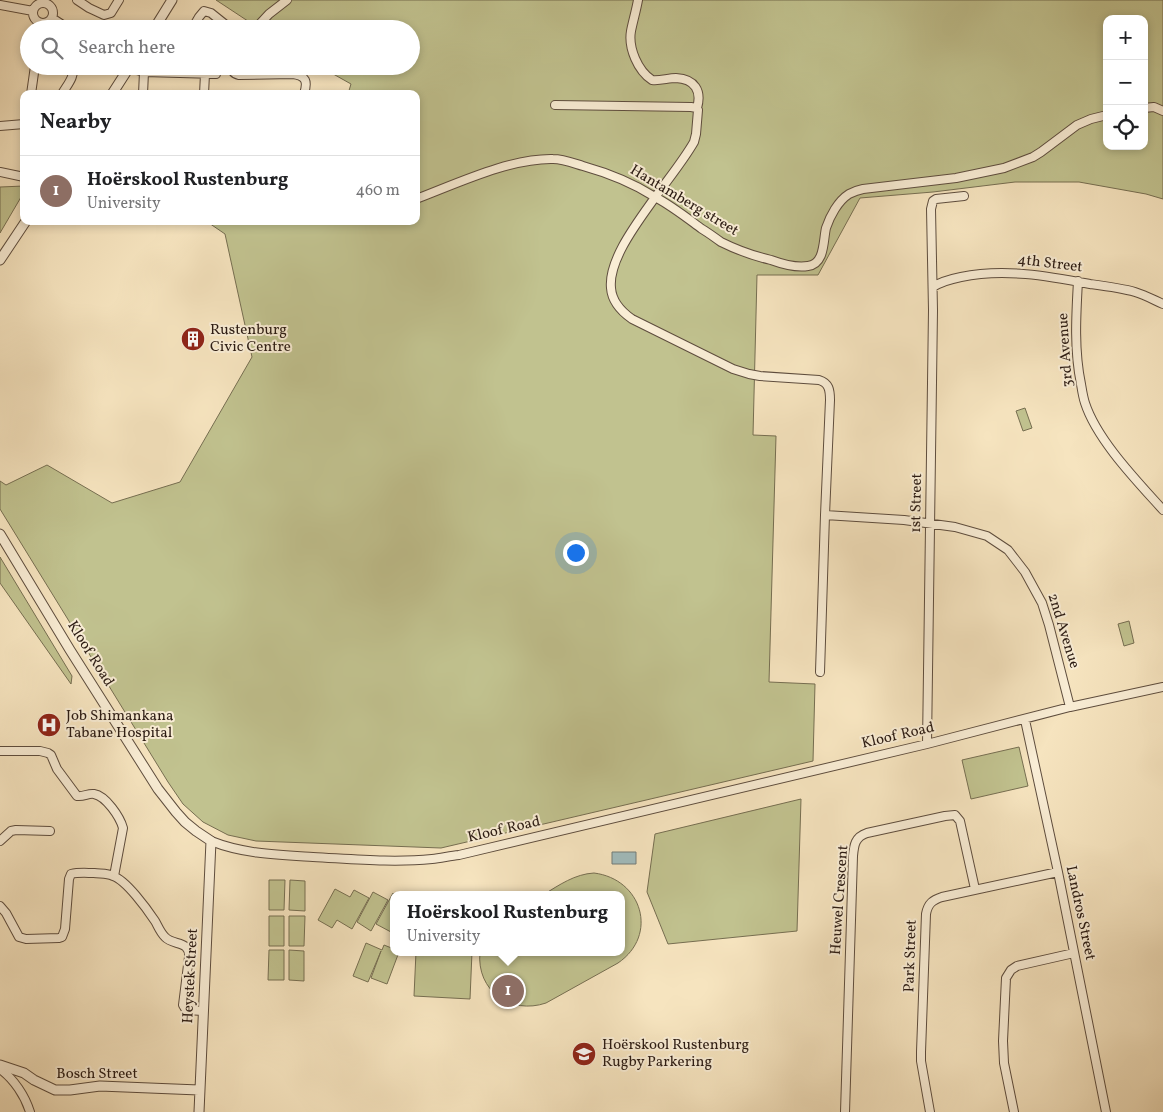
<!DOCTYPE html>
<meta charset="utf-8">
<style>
body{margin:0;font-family:Vollkorn,serif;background:#f6f6f6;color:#202124}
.controls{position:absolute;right:15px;top:15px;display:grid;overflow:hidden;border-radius:10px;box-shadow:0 2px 8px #0003}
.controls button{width:45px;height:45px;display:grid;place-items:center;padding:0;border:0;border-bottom:1px solid #e0e0e0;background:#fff;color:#202124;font:25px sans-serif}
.you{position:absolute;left:575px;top:552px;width:18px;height:18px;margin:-12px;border:4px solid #fff;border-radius:50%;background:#1a73e8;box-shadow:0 0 0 8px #1a73e833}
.badge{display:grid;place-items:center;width:32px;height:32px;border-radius:50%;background:#b45309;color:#fff;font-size:16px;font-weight:700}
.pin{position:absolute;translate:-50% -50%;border:2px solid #fff;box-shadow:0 1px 5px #0006}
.popup{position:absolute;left:390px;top:891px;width:235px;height:65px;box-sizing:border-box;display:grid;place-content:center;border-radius:10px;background:#fff;filter:drop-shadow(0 1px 4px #0005);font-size:16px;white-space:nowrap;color:#757577}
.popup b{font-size:19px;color:#202124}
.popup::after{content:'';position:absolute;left:50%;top:100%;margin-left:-10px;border:10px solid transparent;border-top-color:#fff}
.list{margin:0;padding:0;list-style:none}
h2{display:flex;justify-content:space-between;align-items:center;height:65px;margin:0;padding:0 20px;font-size:21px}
h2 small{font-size:16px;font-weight:400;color:#757577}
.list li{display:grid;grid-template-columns:32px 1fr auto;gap:15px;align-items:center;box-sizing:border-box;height:70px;padding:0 20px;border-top:1px solid #e0e0e0}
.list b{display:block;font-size:19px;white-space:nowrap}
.list p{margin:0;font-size:16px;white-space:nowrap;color:#757577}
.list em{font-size:16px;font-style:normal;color:#757577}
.icon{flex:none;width:28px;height:28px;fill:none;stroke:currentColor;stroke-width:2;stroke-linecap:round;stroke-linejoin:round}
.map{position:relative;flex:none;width:1163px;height:1112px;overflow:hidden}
.search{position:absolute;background:#fff;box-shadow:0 2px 8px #0003;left:20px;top:20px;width:400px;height:55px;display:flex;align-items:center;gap:12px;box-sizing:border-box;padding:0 18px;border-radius:28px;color:#757577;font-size:19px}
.panel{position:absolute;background:#fff;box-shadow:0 2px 8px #0003;left:20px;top:90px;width:400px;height:135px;border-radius:10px}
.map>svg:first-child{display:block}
.green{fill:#c1c28f;stroke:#766e51;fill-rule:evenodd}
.water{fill:#a1bcbd;stroke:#727c79}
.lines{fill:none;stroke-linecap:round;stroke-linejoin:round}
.minor-casing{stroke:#5e4d3e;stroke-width:10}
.tertiary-casing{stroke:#5e4d3e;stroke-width:11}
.minor{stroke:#f9edd5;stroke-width:8}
.tertiary{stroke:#f9edd5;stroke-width:9}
.labels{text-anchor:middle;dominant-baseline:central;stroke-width:4;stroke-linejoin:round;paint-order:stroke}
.street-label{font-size:15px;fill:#2b1b13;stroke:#f9edd5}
.poi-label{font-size:15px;fill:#2b1b13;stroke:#f9edd5;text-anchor:start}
</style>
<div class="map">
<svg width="1163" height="1112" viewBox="0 0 1163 1112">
<rect width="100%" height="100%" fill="#f6e4bf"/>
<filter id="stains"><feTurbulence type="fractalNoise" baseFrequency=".004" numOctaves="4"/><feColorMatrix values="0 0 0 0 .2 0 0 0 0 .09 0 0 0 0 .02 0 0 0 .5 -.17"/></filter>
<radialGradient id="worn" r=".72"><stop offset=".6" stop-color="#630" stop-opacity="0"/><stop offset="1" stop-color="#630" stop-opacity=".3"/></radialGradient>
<path class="green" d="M216 0H1163V199L1146 194 1079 182H1015L933 192 860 198 818 275H757L753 435 776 436 769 682 815 684 813 761 441 848 256 841 228 835 203 822 183 804 168 782 0 509V481L6 485 47 465 112 503 180 482 252 357 225 234 206 221H416V94H348L351 84 319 66H411V29H260ZM1107 19H1144V146H1107Z
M24 186V192L0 233V187Z
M1025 408 1032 428 1023 431 1016 411Z
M0 557 72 676 71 684 0 583Z
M1129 621 1134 643 1124 646 1118 624Z
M1019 747 1028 786 971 799 962 760Z
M801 799 797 931 668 944 647 892 655 834Z
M594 873C642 879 659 935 618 963L546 1003C511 1015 476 991 480 952H622V895H543C559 885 575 874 594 873Z
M269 880H285L284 910H269Z
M290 880 305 881V911L289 910Z
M335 889 350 897 354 890 369 898 352 929 337 920 332 928 318 920Z
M373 892 388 900 371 931 357 922Z
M393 893 395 895H394V926L391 932 376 924Z
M269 916H284V946H269Z
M289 916H305L304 946H289Z
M366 943 382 950 384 945 394 949V952H399L387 984 371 978 381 951 368 982 353 976Z
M269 950H284V980H268Z
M289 950 304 951V981L289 980Z
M416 952H472L470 999 414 996Z"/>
<path class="water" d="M612 852H636V864H612Z"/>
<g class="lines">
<g class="minor-casing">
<path id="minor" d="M77 0 89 8 104 15 111 13 119 0
M638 0C636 11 633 21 631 31 628 48 638 71 652 80 660 81 668 78 676 78 695 79 702 91 697 108
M33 13a10 10 0 1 1 20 0a10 10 0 1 1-20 0Z
M0 5 33 11
M52 18 69 29
M192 29 199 17 204 11 211 13 231 29
M255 29 269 14 287 0
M117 66 126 72
M190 66 219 67
M232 66C231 71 234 74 239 75L293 74C306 76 308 81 304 94
M129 68 144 72 216 74
M31 94 35 66
M62 94C67 85 75 77 73 66
M143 94 144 72
M204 94 205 74
M555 105 691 107 697 108 698 110 696 134 694 142C683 161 669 178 656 196 640 219 608 259 611 288 612 302 622 312 632 319L733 369 749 374 760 376 819 380C829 383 830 390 830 400L825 515 820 672
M1144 108 1154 107 1163 111
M0 126 24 124
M0 172 24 177
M416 199C456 184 510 158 553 159 563 159 573 163 583 166 608 173 633 183 655 197 672 206 687 218 702 229 709 233 715 238 721 242 737 250 754 256 771 260 782 264 796 268 808 266 825 264 823 241 826 228 830 216 838 201 849 194 853 192 858 190 863 189L956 178 1004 168 1033 157 1041 152 1077 125 1091 119 1107 115
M1078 281C1076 316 1074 350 1081 384 1082 390 1083 397 1085 403 1097 440 1137 481 1163 510
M933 287C942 281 951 279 961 277 1004 268 1048 276 1090 284 1105 286 1121 288 1135 292 1145 295 1154 300 1163 304
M825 515 904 520 955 527 987 536 1008 550 1025 572 1042 603 1049 625 1070 707
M1025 720 1058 872 1106 1112
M927 744 933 310 931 209 933 201 936 199 964 196
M0 751H40L48 753 51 755 57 769 77 796C84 797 88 793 94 794 106 796 120 817 123 828L114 876
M0 841 11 831 16 830 50 831
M211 841C243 854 279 855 313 857 352 859 393 863 432 859 441 858 450 856 459 855L927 744 1070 707 1163 687
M0 906 6 913 19 937 26 939 59 938 62 937 65 929 69 879 71 874C79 872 87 873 94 873 100 874 107 873 113 876 126 880 147 909 155 921 158 926 160 932 165 937 173 946 190 940 189 957L183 1005 186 1010 203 1011
M0 1069C14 1079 25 1096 30 1112
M845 1112 853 856C854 845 855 837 867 833L945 816 955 815 960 821 975 889
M930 1112 921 1061V1052L926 914C928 903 933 900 942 897L1058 872
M1014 1112 1004 1063 1003 1041 1006 978 1011 970 1017 966 1074 953"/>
</g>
<g class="tertiary-casing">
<path id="tertiary" d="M154 29 172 0
M112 94 130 66
M0 260 26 221
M0 534 70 650 158 789 176 812 185 822 196 831 211 841 199 1112
M0 1065 24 1073 34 1080 55 1090H70L100 1086 199 1090"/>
</g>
<use href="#minor" class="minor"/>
<use href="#tertiary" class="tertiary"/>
</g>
<defs>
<g id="building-disc" transform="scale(1.25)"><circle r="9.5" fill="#8f2418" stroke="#f9edd5"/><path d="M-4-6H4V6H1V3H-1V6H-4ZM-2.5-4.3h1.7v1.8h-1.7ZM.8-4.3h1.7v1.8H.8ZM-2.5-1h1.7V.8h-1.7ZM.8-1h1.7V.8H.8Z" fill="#fff"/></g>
<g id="hospital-disc" transform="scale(1.25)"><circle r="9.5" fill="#8f2418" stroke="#f9edd5"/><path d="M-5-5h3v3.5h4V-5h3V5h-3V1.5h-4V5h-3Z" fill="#fff"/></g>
<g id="school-disc" transform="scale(1.25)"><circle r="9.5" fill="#8f2418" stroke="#f9edd5"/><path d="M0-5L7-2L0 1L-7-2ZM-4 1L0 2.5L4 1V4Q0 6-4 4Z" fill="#fff"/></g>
</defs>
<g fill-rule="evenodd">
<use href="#building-disc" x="193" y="339"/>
<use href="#hospital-disc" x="49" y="725"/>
<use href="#school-disc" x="584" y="1054"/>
</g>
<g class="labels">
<g class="street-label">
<text transform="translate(684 201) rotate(31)">Hantamberg street</text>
<text transform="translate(1050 264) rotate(7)">4th Street</text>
<text transform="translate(1066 350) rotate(-94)">3rd Avenue</text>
<text transform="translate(917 503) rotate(-89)">1st Street</text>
<text transform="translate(1063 631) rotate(73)">2nd Avenue</text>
<text transform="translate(90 654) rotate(58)">Kloof Road</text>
<text transform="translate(898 736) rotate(-13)">Kloof Road</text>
<text transform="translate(504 830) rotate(-13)">Kloof Road</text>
<text transform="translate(840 900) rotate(-86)">Heuwel Crescent</text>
<text transform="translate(1080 913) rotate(78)">Landros Street</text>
<text transform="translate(911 956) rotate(-88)">Park Street</text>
<text transform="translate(191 976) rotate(-87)">Heystek Street</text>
<text x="97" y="1074">Bosch Street</text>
</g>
<g class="poi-label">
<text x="210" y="330">Rustenburg<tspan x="210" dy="17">Civic Centre</tspan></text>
<text x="66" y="716">Job Shimankana<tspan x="66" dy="17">Tabane Hospital</tspan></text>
<text x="602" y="1045">Hoërskool Rustenburg<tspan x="602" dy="17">Rugby Parkering</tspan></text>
</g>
</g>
<rect width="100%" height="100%" filter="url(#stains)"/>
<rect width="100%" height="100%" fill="url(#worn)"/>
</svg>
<div class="controls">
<button>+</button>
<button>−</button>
<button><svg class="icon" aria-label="locate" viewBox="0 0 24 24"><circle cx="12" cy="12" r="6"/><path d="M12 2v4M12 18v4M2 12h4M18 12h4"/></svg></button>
</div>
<div class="you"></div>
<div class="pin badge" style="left:508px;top:991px;background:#8d6e63">1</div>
<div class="popup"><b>Hoërskool Rustenburg</b>University</div>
<div class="search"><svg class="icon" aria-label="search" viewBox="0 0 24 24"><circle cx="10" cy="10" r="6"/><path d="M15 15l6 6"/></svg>Search here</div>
<section class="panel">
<h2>Nearby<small></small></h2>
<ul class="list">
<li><span class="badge" style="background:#8d6e63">1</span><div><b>Hoërskool Rustenburg</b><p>University</p></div><em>460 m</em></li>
</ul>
</section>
</div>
